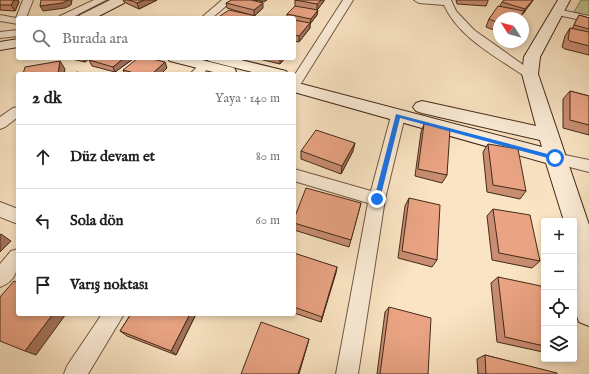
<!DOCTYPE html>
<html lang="tr">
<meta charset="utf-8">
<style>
body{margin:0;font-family:"IM FELL English",serif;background:#f6f6f6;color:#202124}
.controls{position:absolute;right:12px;bottom:12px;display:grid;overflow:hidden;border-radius:4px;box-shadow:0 2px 6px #0003}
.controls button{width:36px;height:36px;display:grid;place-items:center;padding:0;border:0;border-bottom:1px solid #e0e0e0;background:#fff;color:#202124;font:20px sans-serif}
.compass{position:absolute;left:493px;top:12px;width:36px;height:36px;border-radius:50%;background:#fff;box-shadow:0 2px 6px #0003;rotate:306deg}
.stop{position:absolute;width:12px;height:12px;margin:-9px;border:3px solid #1a73e8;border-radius:50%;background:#fff}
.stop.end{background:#1a73e8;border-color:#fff;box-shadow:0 1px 4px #0008}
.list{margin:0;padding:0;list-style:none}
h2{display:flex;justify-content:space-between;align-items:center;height:52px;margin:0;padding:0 16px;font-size:17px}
h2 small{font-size:13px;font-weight:400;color:#757577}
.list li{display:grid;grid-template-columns:26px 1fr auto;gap:12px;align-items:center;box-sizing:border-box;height:64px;padding:0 16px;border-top:1px solid #e0e0e0}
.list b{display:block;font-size:15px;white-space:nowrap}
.list em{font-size:13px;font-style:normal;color:#757577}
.icon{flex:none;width:22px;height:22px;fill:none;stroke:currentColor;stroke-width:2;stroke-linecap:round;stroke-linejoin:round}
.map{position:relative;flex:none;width:589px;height:374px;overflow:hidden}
.search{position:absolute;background:#fff;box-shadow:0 2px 6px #0003;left:16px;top:16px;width:280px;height:44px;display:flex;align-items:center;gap:10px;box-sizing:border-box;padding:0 14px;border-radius:4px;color:#757577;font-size:15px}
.panel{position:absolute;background:#fff;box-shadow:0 2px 6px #0003;left:16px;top:72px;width:280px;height:244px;border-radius:4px}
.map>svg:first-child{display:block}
.green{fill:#c2c391;stroke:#837655}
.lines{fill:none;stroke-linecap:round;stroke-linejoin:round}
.street-casing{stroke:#725844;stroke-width:2}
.secondary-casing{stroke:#442a19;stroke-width:2}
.street{fill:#fcedd8;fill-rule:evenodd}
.secondary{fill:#fcedd8;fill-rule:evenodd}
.wall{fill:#c98d72;stroke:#442a19}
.shaded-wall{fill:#a4735c;stroke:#442a19}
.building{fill:#eaa484;stroke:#442a19}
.route{fill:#1a73e8}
</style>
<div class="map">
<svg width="589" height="374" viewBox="0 0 589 374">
<rect width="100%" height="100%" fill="#fae4c3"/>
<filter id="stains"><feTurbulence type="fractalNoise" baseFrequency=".005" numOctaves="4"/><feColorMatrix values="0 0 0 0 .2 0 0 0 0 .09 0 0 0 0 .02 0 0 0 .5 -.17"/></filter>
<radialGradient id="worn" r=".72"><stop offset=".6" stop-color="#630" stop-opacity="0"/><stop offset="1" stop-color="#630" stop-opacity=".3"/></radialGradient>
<path class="green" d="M581 0H589V16L574 12Z"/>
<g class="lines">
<g class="street-casing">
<path id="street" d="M23 0H33L26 18H18V24L0 21V15L16 18Z
M94 0H106L71 18H58L60 16Z
M222 0H233L212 18H201Z
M343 0H353L300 85 298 88 294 89V76Z
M414 0H451L456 11 474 30 536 74 534 77H526C497 57 459 38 444 5L419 3Z
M557 9 589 16V22L554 14 552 12 554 10Z
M18 30V36L0 38V32Z
M205 62 209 63 211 65 203 74H190L201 63Z
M18 107V117L5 127 0 129V117L13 108Z
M398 112 403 113 405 116 385 199 358 374H336L368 203 294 181V169L371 191 391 116 393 113Z
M555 153 589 160V172L550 162 548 158 550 154Z
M0 202 18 209V224L0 217Z
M18 249C18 266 19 280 0 287V264L11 251Z
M102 314H124L88 374H64L67 366Z"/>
</g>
<g class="secondary-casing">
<path id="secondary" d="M110 0H126L124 3 95 18H78L80 15Z
M558 0H570L540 57 538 74 589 225V326L579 322 574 308V221H564L546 163 294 92V82L542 147 540 140 422 113 416 111 413 107 416 103 422 101 536 126 522 74 524 57Z
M18 39V47L0 50V42Z
M167 58H194L234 68 236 71 234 74H221L170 61Z
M206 58H233L286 71 288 74H260L209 61Z"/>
</g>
<use href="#street" class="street"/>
<use href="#secondary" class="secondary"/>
</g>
<path class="wall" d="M0 0H18L19 2 15 11 0 10Z
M123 0H157L139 9 124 2Z
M254 0H267L264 2Z
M295 0H324V1L317 10V15L310 24V28L299 42 294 41V18H287V14L295 6Z
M456 0H488V1L486 6 457 4Z
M504 0H533L531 3 522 14 520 18H499V32L486 27 489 19 500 6 502 2Z
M226 3 263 8 254 16 227 8Z
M579 15 589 18V55L565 49 562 47 565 36 570 28 572 29Z
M67 58H90L85 62Z
M255 58H285L280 64Z
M133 59 115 72 92 66 89 60Z
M167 68 161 74H125L123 70Z
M570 91 589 96V135L563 128V99Z
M424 124 447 175 442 183 415 176 421 132Z
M488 144 526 191 520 199 487 192 483 152Z
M301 151H353L341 174 301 159Z
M409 198 437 260 432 267 398 258 405 206Z
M361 203 349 247 294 230V219Z
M493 209 540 261 532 268 492 260 487 216Z
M294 255 337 267 321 322 294 313Z
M498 277 544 303V352H543L497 342 491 283Z
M389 307 428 374H377L385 312Z
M131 314H196L176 355 127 336 120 331Z
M485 355 557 374H478L477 359Z"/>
<path class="shaded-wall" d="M14 0H18L19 2 15 11 11 5Z
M68 0H72L71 5 65 8 43 11 40 6Z
M144 0H157L139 9 137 3Z
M321 0H324V1L317 10V4Z
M533 0 531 3 523 14 525 9Z
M263 3V8L254 16V10Z
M318 10 317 15 310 24 311 19Z
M310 23V28L299 42V36Z
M82 58H90L85 62Z
M124 58H132L133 59 115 72 113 67Z
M280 58H285L280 64Z
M60 61 65 69 64 74H58Z
M165 62 167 68 161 74H152Z
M355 143 353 151 341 174 342 166Z
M1 234 11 241 0 252V235Z
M337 267 336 273 321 322 322 317Z
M53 314H66L36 355 25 351Z
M190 314H196L176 355 171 351Z
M309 339 308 343 299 374H298Z"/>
<path class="building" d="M0 0H14L11 5H0Z
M41 0H68L62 3 40 6Z
M129 0H144L137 3Z
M231 0H251L263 3 254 10 226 3Z
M295 0H321L317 4Z
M504 0H533L525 9 502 2Z
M295 6 318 10 311 19 287 14Z
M498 6 524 11 520 18H499V23L489 19Z
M229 10 256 16 253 18H217Z
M579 15 589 18V29L574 25Z
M294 20 310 23 299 36 294 35Z
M570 28 589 32V46L570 41 568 39Z
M92 58H124L113 67 89 60Z
M138 58H148L165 62 152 74H138L123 70Z
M60 61 58 74H23L25 67Z
M77 72 85 74H74Z
M570 91 589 96V125L570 120Z
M424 124 450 129 447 175 418 169Z
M316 130 355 143 342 166 301 151Z
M488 144 518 149 526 191 493 185Z
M306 188 361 203 351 240 294 223V219Z
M409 198 440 205 437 260 402 251Z
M493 209 530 215 540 261 499 253Z
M294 253 337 267 322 317 294 307Z
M498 277 541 286 544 303V346L505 337Z
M14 281 18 283V314H53L25 351 0 341V297Z
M389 307 431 318 428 374H380Z
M131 314H190L171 351 120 331Z
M261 322 309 339 298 374H241Z
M485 355 557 373V374H486Z"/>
<path class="route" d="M396 114 555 156 558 158 555 160 400 118 380 199 377 202 374 199Z"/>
<rect width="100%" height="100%" filter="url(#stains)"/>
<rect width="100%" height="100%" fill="url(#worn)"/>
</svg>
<div class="controls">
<button>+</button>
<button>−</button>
<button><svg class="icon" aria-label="locate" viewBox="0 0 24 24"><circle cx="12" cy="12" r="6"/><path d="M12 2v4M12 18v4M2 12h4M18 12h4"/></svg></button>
<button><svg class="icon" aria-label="layers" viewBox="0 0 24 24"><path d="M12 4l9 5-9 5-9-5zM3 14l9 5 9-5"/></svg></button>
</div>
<svg class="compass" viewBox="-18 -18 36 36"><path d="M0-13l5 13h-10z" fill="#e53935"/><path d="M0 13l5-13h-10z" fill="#757577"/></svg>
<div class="stop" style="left:555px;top:158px"></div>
<div class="stop end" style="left:377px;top:199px"></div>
<div class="search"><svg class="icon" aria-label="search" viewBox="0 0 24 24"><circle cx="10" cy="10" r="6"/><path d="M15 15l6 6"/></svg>Burada ara</div>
<section class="panel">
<h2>2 dk<small>Yaya · 140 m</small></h2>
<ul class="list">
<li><svg class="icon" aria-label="ahead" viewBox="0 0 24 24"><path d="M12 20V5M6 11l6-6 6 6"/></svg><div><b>Düz devam et</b></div><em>80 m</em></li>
<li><svg class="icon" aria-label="left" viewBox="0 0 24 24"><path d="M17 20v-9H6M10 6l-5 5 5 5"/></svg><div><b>Sola dön</b></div><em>60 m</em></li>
<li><svg class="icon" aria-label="arrive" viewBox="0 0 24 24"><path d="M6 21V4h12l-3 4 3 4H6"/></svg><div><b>Varış noktası</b></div></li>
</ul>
</section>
</div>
